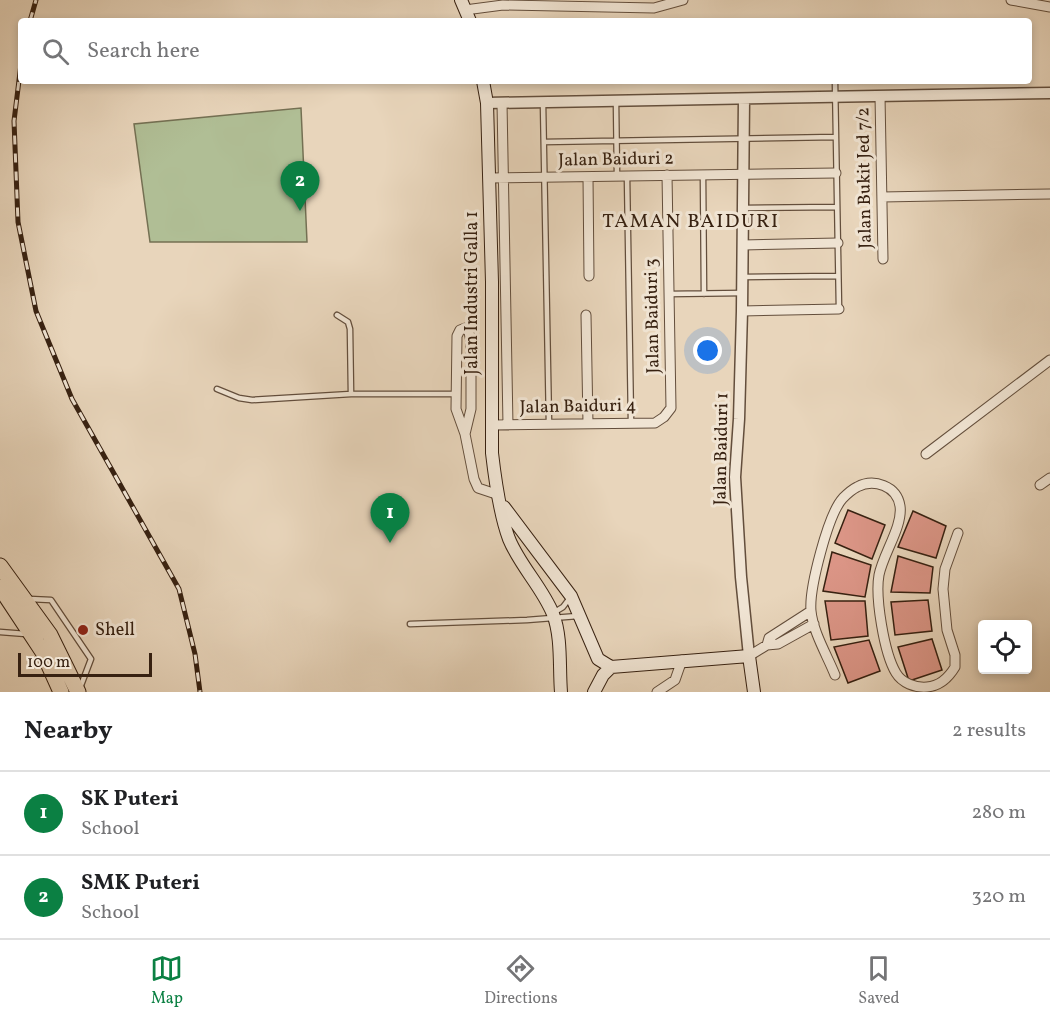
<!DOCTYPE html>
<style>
body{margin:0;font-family:Vollkorn,serif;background:#f2f2f2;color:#202124}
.controls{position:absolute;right:18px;bottom:18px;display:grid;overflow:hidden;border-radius:6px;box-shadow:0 3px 9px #0003}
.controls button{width:54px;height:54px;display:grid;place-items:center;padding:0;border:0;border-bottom:2px solid #e0e0e0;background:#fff;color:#202124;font:30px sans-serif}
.scale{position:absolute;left:18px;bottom:15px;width:134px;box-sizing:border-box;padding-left:6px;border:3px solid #372111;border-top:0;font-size:16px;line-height:21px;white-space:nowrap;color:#372111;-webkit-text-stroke:4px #f0e4d3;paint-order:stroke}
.you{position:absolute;left:708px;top:351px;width:21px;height:21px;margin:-15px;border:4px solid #fff;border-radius:50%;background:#1a73e8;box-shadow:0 0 0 9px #1a73e833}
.badge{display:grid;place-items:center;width:39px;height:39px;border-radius:50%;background:#0b8043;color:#fff;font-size:20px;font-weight:700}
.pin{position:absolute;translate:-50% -50px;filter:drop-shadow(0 2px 3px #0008)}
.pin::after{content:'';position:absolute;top:32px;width:21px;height:18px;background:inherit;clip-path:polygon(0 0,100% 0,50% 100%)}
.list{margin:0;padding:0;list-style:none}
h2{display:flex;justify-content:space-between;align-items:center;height:78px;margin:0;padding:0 24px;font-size:26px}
h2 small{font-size:20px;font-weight:400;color:#757577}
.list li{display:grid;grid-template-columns:39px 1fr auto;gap:18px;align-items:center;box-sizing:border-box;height:84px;padding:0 24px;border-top:2px solid #e0e0e0}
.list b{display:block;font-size:22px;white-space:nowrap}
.list p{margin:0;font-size:20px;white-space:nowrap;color:#757577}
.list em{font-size:20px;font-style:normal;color:#757577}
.icon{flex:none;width:33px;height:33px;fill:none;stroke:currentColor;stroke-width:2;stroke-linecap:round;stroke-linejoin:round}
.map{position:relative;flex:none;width:1050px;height:692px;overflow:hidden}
.search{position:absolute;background:#fff;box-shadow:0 3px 9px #0003;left:18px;right:18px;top:18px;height:66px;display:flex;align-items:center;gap:15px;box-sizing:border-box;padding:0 21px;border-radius:6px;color:#757577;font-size:22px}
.sheet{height:246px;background:#fff}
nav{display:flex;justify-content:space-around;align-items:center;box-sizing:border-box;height:84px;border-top:2px solid #e0e0e0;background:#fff;font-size:16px;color:#757577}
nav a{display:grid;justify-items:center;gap:3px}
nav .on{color:#0b8043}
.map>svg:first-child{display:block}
.green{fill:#b0be95;stroke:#747053;stroke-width:1.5}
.building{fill:#db9586;stroke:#372111;stroke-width:1.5}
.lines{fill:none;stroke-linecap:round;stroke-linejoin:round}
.service-casing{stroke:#634e3c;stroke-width:7}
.minor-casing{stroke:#634e3c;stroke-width:11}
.tertiary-casing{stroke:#634e3c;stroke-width:13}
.secondary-casing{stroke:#372111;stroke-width:14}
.trunk-casing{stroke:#372111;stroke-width:17}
.service{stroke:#f0e4d3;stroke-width:4.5}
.minor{stroke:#f0e4d3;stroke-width:9}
.tertiary{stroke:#f0e4d3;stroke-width:10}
.secondary{stroke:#f0e4d3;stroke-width:12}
.trunk{stroke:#e8d5bb;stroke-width:15}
.rail-casing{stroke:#372111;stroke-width:5}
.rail{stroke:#f0e4d3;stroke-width:3;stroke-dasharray:9;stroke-linecap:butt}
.poi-dot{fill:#8f2418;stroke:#f0e4d3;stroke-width:2}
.labels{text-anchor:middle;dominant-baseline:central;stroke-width:6;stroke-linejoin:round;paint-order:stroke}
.street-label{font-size:18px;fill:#372111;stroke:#f0e4d3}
.poi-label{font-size:18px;fill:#372111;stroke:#f0e4d3;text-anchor:start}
.neighbourhood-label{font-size:20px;letter-spacing:1.5px;fill:#372111;stroke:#f0e4d3}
</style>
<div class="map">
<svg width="1050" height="692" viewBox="0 0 1050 692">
<rect width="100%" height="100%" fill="#e8d5bb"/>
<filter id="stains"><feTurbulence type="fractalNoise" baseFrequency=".00333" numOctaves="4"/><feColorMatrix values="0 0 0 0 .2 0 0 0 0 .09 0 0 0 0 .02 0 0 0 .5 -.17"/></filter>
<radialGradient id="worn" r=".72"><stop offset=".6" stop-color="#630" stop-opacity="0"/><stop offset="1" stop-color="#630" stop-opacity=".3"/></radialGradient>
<path class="green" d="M301 108 307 242H150L134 124Z"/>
<path class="building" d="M848 510 885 525 872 559 835 543Z
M913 511 946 526 936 558 898 547Z
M832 552 871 565 865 597 823 591Z
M898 556 933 567 930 593 891 592Z
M928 600 932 631 895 635 891 602Z
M825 601H865L868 636 831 640Z
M932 639 942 670 909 681 898 647Z
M869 640 880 671 848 683 834 647Z"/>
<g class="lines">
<g class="service-casing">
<path id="service" d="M835 81 839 309
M616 101 617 176
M543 103 549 424
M544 142 836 137
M703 175 704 294
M627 176 631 422
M744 208 837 207
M743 277 838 276
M669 294 743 293
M337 315 348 322 350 329 351 394
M217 389 239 398 252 400 351 394H456
M30 599 51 600 91 659 80 688
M553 613 563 607 569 599
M410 624 527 620 578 616
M0 632 26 634"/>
</g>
<g class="minor-casing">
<path id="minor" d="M1011 0 1050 7
M465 10 503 5 654 8 683 0
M880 96 883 259
M502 103 508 425
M588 177 589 276
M489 178 836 173
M882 197 1050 194
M743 245 838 243
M742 311 839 309
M586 315 588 424
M491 425 655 423 664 417 671 408 667 175
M465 434 471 409V342L469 332 465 328 460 330 457 336 456 409 465 434 474 479 478 488 499 495
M926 454 1050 360
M1040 485 1050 478
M767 645 769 638 811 611
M749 656 767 645 778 644 814 624
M835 675C827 655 813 632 811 611 809 589 828 514 843 498 847 494 853 489 857 487 874 478 897 486 900 506 903 526 883 554 879 575 875 597 884 653 896 673 902 683 915 688 927 687 940 686 949 677 955 667V655L947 630 943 589 945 569 958 533
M657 692 675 680 682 660"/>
</g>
<g class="tertiary-casing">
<path id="tertiary" d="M744 99 742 311 739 419 735 477 741 577 749 656
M487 103 1050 93"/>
</g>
<g class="secondary-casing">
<path id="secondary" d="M461 0 470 21
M483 81 487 103 492 282V453C495 479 500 515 509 539 520 566 542 587 553 614 562 637 559 668 561 692
M504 507 571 596 598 659 611 667 749 656 754 692
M594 692 603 675 611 667"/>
</g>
<g class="trunk-casing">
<path id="trunk" d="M0 566 50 635 78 692
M0 587 43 652 61 692"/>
</g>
<use href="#service" class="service"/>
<use href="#minor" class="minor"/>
<use href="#tertiary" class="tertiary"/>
<use href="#secondary" class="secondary"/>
<use href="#trunk" class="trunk"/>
<g class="rail-casing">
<path id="rail" d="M30 21 36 0
M21 64 14 121 18 222 36 311 72 399 179 589 195 654 200 692"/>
</g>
<use href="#rail" class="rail"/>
</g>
<circle class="poi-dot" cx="83" cy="630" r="6"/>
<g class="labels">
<g class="street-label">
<text transform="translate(616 160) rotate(-1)">Jalan Baiduri 2</text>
<text transform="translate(865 178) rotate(-91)">Jalan Bukit Jed 7/2</text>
<text transform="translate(472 293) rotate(-90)">Jalan Industri Galla 1</text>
<text transform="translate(653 316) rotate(-91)">Jalan Baiduri 3</text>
<text transform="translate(578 407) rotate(-1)">Jalan Baiduri 4</text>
<text transform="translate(722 449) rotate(-89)">Jalan Baiduri 1</text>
</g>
<g class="poi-label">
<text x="95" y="630">Shell</text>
</g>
<g class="neighbourhood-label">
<text x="691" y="222">TAMAN BAIDURI</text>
</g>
</g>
<rect width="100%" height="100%" filter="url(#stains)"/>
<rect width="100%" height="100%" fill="url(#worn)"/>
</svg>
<div class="controls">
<button><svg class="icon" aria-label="locate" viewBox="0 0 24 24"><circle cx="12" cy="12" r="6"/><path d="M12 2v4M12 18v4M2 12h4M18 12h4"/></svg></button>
</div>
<div class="scale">100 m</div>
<div class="you"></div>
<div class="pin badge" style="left:390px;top:543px">1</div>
<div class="pin badge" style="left:300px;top:211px">2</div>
<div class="search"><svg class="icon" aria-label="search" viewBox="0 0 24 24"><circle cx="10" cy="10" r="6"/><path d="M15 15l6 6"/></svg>Search here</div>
</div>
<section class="sheet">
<h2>Nearby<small>2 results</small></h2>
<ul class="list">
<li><span class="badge">1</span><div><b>SK Puteri</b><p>School</p></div><em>280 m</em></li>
<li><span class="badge">2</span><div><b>SMK Puteri</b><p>School</p></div><em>320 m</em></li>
</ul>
</section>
<nav>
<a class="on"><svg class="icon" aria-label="map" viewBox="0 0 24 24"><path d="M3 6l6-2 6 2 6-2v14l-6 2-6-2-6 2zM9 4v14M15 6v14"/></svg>Map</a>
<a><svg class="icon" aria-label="directions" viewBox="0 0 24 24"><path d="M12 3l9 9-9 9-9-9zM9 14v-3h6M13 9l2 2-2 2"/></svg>Directions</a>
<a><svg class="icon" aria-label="saved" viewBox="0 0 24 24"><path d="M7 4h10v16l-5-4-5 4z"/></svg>Saved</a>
</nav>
